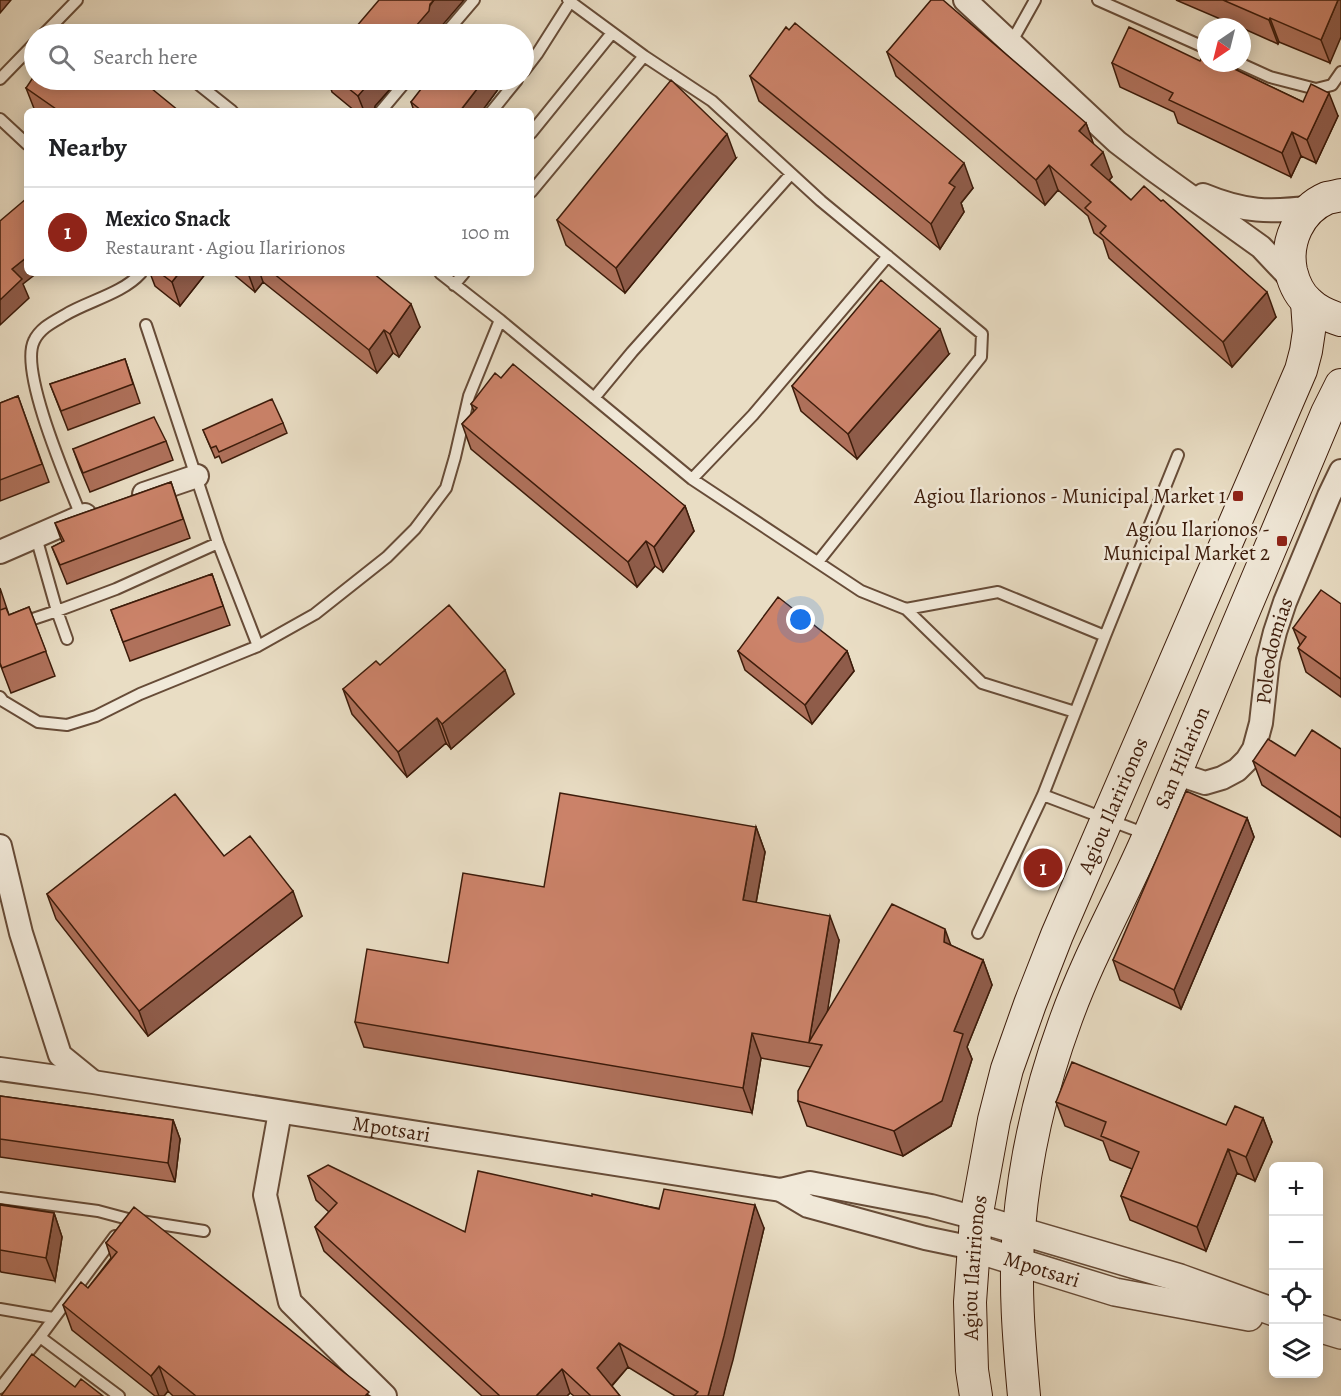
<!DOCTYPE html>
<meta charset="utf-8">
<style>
body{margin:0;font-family:Alegreya,serif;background:#f2f2f2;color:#202124}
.controls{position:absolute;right:18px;bottom:18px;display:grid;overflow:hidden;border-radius:9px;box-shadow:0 3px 15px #0003}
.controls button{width:54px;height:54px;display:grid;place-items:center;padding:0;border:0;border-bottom:2px solid #e0e0e0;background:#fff;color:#202124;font:30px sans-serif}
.compass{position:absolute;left:1197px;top:18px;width:54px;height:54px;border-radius:50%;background:#fff;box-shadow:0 3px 15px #0003;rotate:215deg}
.you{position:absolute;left:801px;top:620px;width:21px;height:21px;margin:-15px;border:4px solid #fff;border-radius:50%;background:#1a73e8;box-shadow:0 0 0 9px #1a73e833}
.badge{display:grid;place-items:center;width:39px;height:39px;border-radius:50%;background:#8f2418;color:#fff;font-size:20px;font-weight:700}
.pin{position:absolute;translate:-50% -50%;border:3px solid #fff;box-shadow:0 2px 6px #0006}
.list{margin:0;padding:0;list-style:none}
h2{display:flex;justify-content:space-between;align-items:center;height:78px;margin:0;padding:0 24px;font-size:26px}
h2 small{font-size:20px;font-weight:400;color:#757577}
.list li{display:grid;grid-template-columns:39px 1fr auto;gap:18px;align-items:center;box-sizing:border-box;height:90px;padding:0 24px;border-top:2px solid #e0e0e0}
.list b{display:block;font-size:22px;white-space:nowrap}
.list p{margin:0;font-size:20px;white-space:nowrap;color:#757577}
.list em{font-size:20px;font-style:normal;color:#757577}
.icon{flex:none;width:33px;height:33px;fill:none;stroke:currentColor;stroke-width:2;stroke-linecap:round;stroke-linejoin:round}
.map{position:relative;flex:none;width:1341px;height:1396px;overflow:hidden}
.search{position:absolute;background:#fff;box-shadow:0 3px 15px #0003;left:24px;top:24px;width:510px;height:66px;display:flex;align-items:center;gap:15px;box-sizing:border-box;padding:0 21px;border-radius:33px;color:#757577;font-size:22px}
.panel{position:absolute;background:#fff;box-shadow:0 3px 15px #0003;left:24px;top:108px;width:510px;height:168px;border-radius:9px}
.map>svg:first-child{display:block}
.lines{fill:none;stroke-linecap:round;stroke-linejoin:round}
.service-casing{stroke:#674c38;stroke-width:14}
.minor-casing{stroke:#674c38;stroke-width:26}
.tertiary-casing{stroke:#674c38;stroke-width:30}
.secondary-casing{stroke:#3c1b0a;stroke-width:34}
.service{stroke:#f1e9d9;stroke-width:10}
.minor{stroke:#f1e9d9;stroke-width:22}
.tertiary{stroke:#f1e9d9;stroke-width:27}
.secondary{stroke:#f1e9d9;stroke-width:32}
.wall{fill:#af715b;stroke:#3c1b0a;stroke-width:1.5}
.shaded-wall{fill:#8f5c4a;stroke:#3c1b0a;stroke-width:1.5}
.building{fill:#cc836a;stroke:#3c1b0a;stroke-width:1.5}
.poi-dot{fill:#8f2418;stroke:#f1e9d9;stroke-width:2}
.labels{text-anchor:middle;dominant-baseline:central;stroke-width:5;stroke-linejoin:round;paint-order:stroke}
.poi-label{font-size:21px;fill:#3c1b0a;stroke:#f1e9d9;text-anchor:end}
.street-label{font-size:21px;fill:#3c1b0a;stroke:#f1e9d9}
</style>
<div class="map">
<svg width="1341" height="1396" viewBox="0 0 1341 1396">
<rect width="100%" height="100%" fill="#e9ddc4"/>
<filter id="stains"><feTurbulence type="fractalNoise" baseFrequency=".00333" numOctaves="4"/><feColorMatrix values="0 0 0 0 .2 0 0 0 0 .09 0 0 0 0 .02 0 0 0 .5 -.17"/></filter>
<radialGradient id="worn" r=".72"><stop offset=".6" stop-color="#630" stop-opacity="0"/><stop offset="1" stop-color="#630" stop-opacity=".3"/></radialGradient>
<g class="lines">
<g class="service-casing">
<path id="service" d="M568 0 644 56 712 101 821 201 982 334 981 357 818 562
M1098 0 1206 48
M44 34 77 0
M445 34 474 0
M1011 43 1035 0
M1239 63 1270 77 1316 89 1332 85 1341 72
M524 71 537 54 570 2
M0 79 34 44
M193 80 232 111
M381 111 407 80
M492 111 517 80
M0 119 27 144
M531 133 612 33
M531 192 644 56
M440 273 500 320 692 479 861 591 906 609 982 683 1075 712
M454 285 464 273
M146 325 218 543 258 646
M594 398 632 352 791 174
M692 479 753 415 888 256
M81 516C68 483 19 371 34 341 40 328 53 322 65 315 88 301 122 294 141 273
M36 537 57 611 67 639
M906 609 998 592 1105 636
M0 630 57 611 116 589 218 543
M0 697 3 701 38 722 67 725 96 716 140 694 258 646 315 614 387 557 415 529 446 488 455 457 469 396 500 320
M1043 795 1146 834
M978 933 1043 795 1105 636 1178 455
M0 1198 98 1211 128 1219 204 1231
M0 1309 53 1318
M40 1337 119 1396
M0 1388 40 1337 115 1236"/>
</g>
<g class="minor-casing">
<g id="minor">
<path d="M965 0 1117 142 1151 168 1261 247 1293 281"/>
<path d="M1203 195C1244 212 1269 213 1313 207"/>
<path d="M144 494 197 476"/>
<path d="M0 552 85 515"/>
<path id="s1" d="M1175 773 1205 783 1222 778 1237 770 1247 760 1254 749 1261 723 1268 660 1275 632 1285 602 1329 496 1341 471"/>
<path d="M0 846 21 933 60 1055 92 1081"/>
<path id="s2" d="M0 1069 93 1082 781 1190 810 1183 931 1206 976 1218"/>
<path d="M280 1112 265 1195 290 1302 385 1396"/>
<path d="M781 1190 808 1206 925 1238 973 1248"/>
</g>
</g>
<g class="tertiary-casing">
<g id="tertiary">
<path d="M976 1218 1180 1278 1274 1312"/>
<path id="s3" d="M973 1248 1115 1292 1249 1317"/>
<path d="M1318 1328 1341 1335"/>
</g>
</g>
<g class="secondary-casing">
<g id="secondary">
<path d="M1341 195C1337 196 1332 197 1327 198 1299 210 1285 242 1291 271 1294 283 1299 295 1309 303 1318 312 1329 316 1341 320"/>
<path id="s4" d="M976 1396 972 1370 970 1302 976 1218 994 1120 1007 1069 1030 1004 1057 935 1301 370 1306 351 1309 331 1307 302"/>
<path id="s5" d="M1024 1396C1019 1341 1014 1284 1019 1228 1025 1157 1041 1087 1066 1019 1089 955 1123 896 1150 833 1210 693 1268 553 1327 413L1341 385"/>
</g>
</g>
<use href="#service" class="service"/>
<use href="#minor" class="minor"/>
<use href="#tertiary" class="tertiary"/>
<use href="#secondary" class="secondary"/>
</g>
<path class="wall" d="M1176 0H1341L1330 63 1279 42 1278 44 1242 28V27H1239Z
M887 52 1086 123 1093 144 1112 177 1109 180 1131 200 1276 317 1232 367 1109 258 1103 240 1094 233 1088 216 1058 190 1045 205 896 76Z
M1200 61 1235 63 1238 71 1303 102 1338 116 1316 163 1301 156 1291 177 1178 123 1174 112 1120 87 1112 63Z
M750 76 973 188 961 203 964 212 940 249 759 101Z
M328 80H398L375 106 374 111H355L332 92Z
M26 88 179 111H35Z
M499 88 482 111H414L411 102Z
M736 158 625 293 566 245 557 220Z
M150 273H206L180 306 155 286Z
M232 273H373L420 327 399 357 393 353 377 373 263 282 255 292Z
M949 354 857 459 801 411 792 386Z
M125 359 140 403 68 430 50 384Z
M501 378 685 506 694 531 663 572 655 566 637 587 471 449 462 424 474 411 471 404Z
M18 396 49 482 0 501V403Z
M283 423 287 433 222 463 219 456 215 458 203 430Z
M166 441 173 460 90 492 80 468 73 449Z
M171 482 190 538 67 584 52 547 62 542 55 523Z
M212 574 230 625 130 661 111 610Z
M0 588 9 615 29 607 55 676 11 693 0 664Z
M1341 604V697L1306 672 1298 648 1300 645 1293 628Z
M738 651H847L854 671 812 724 745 670Z
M380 665 514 694 451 749 446 743 407 777 352 714 343 689Z
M1341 749V837L1262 785 1253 761Z
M1247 818 1254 837 1181 1009 1120 980 1113 960Z
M756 827 765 852 756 903 839 940 827 1011 950 945 983 960 992 985 967 1047 972 1059 951 1126 903 1156 807 1126 798 1101 811 1067 761 1058 752 1113 364 1047 355 1022 448 963 544 887Z
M224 856 302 916 148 1036 56 919 47 894Z
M0 1096 173 1120 180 1139 175 1182 0 1157Z
M1056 1102 1226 1125 1263 1118 1272 1142 1255 1181 1237 1173 1206 1251 1130 1220 1121 1196 1132 1169 1110 1160 1103 1141 1065 1126Z
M308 1176 465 1232 592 1196 764 1228 723 1396H675L628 1367 612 1386 620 1396H574L570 1393 567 1396H482L324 1251 315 1227 329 1212 316 1200Z
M0 1204 54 1213 62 1237 55 1281 1 1272 0 1270Z
M106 1243 370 1396H173L168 1391 164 1396H155L72 1330 63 1305 88 1288 111 1258Z"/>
<path class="shaded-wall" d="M0 0H11L0 13Z
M434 0H464L439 29 438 34H409Z
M1338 0H1341V37L1330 63 1321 40Z
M1270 18 1279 42 1278 44 1269 20Z
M1234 63H1235L1243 85 1232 68Z
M368 80H398L375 106 374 111H364L358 96Z
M484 80H496L499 88 482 111H460Z
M1329 93 1338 116 1316 163 1307 140Z
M1086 123 1095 148 1079 131Z
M1292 132 1301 156 1291 177 1282 153Z
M727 134 736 158 625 293 616 268Z
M1103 152 1112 177 1100 190 1091 165Z
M964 163 973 188 961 203 964 212 940 249 931 224 949 183Z
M1049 165 1058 190 1045 205 1036 180Z
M27 257V273H37L23 284 29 298 0 325V300L12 269Z
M179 273H206L180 306 172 282Z
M248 273H260L263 282 255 292Z
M1267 292 1276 317 1232 367 1223 342Z
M411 304 420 327 399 357 390 334Z
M940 329 949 354 857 459 848 434Z
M384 330 393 353 377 373 369 350Z
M685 506 694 531 663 572 654 547Z
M646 541 655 566 637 587 628 562Z
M847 651 854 671 812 724 805 705Z
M505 670 514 694 451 749 442 724Z
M437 718 446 743 407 777 398 752Z
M1247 818 1254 837 1181 1009 1174 990Z
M756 827 765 852 752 925 743 900Z
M293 891 302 916 148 1036 139 1011Z
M830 916 839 940 822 1045 809 1042Z
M945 929 954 954 944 942Z
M983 960 992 985 967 1047 972 1059 951 1126 903 1156 894 1131 954 1031Z
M752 1033 761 1058 752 1113 743 1088Z
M1263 1118 1272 1142 1255 1181 1246 1157Z
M173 1120 180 1139 175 1182 168 1163Z
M1228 1149 1237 1173 1206 1251 1197 1227Z
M755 1205 764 1228 733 1360 723 1396H708Z
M54 1213 62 1237 55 1281 46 1258Z
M619 1343 628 1367 606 1392 597 1368Z
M159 1366 168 1391 164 1396H159L151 1376Z
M562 1369 570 1393 567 1396H536Z"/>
<path class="building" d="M379 0H434L430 4 429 11 409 34H350Z
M931 0H943L1086 123 1079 131 1103 152 1091 165 1131 200 1144 186 1161 201 1163 200 1267 292 1223 342 1100 233 1106 226 1085 208 1091 202 1049 165 1036 180 887 52Z
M1223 0H1338L1321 40 1270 18 1269 20Z
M795 23 964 163 949 183 955 187 931 224 750 76 786 27 789 30Z
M1129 27 1200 61 1206 49V63H1234L1232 68 1303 102 1311 84 1329 93 1307 140 1292 132 1282 153 1169 100 1173 93 1112 63Z
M34 76V80H141L179 111H59L26 88Z
M338 80H368L366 81 365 88 358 96Z
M428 80H484L460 111H422L411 102Z
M671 80 727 134 616 268 557 220Z
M27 198V257L12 269 22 279 0 300V221Z
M160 273H179L172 282Z
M273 273H373L411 304 390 334 384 330 369 350Z
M881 280 940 329 848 434 792 386Z
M125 359 133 384 61 411 50 384Z
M513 364 685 506 654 547 646 541 628 562 462 424 477 408 471 404 495 373 501 378Z
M18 396 42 464 0 480V403Z
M272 399 283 423 219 452 216 446 211 448 203 430Z
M154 417 166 441 83 473 73 449Z
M171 482 183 519 60 565 52 547 64 541 55 523Z
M212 574 223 606 123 642 111 610Z
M1321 590 1341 604V679L1298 648 1306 637 1293 628Z
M778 597 847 651 805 705 738 651Z
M449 605 505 670 442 724 437 718 398 752 343 689 376 661 380 665Z
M29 607 46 651 2 668 0 663V610L6 608 9 615Z
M1312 730 1341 749V818L1253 761 1268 739 1295 756Z
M1186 791 1247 818 1174 990 1113 960Z
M560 793 756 827 743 900 830 916 809 1042 892 904 945 929 944 942 983 960 954 1031 963 1034 942 1101 894 1131 798 1101V1091L822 1045 752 1033 743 1088 355 1022 367 949 448 963 463 873 544 887Z
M175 794 224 856 250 836 293 891 139 1011 47 894Z
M1072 1062 1226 1125 1235 1106 1263 1118 1246 1157 1228 1149 1197 1227 1121 1196 1139 1152 1101 1136 1106 1122 1056 1102Z
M0 1096 173 1120 168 1163 0 1139Z
M328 1165 465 1232 478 1171 592 1196V1194L659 1209 664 1189 755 1205 724 1336 708 1396H694L698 1392 619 1343 597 1368 620 1396H591L562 1369 536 1396H500L315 1227 337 1203 308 1176Z
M0 1205 54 1213 46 1258 0 1250Z
M134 1207 369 1392 365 1396H196L159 1366 151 1376 63 1305 81 1282 88 1288 117 1252 106 1243Z
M32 1354 75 1387 81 1379 103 1396H1Z"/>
<g class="poi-dot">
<rect x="1232" y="490" width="12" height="12" rx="3"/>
<rect x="1276" y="535" width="12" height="12" rx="3"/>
</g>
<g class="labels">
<g class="poi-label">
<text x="1226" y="496">Agiou Ilarionos - Municipal Market 1</text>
<text x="1270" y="529">Agiou Ilarionos -<tspan x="1270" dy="24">Municipal Market 2</tspan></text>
</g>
<g class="street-label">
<text stroke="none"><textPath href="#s1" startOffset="194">Poleodomias</textPath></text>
<text stroke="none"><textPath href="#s5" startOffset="669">San Hilarion</textPath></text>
<text stroke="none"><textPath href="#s4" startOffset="615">Agiou Ilaririonos</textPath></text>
<text stroke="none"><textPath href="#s2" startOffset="396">Mpotsari</textPath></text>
<text stroke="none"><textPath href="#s4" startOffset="129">Agiou Ilaririonos</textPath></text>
<text stroke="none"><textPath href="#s3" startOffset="72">Mpotsari</textPath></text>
</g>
</g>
<rect width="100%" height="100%" filter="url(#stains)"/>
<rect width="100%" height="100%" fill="url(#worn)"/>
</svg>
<div class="controls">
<button>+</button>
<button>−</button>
<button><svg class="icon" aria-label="locate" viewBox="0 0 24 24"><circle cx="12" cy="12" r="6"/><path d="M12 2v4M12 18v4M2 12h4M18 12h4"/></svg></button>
<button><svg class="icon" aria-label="layers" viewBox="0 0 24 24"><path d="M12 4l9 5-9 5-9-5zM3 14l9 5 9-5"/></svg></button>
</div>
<svg class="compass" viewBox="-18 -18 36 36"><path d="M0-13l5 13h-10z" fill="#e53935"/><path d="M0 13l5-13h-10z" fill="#757577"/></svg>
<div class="you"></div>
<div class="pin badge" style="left:1043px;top:868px">1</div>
<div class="search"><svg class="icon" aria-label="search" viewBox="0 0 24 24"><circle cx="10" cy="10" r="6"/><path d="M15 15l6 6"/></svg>Search here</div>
<section class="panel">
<h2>Nearby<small></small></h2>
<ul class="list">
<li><span class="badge">1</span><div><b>Mexico Snack</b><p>Restaurant · Agiou Ilaririonos</p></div><em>100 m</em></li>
</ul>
</section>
</div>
